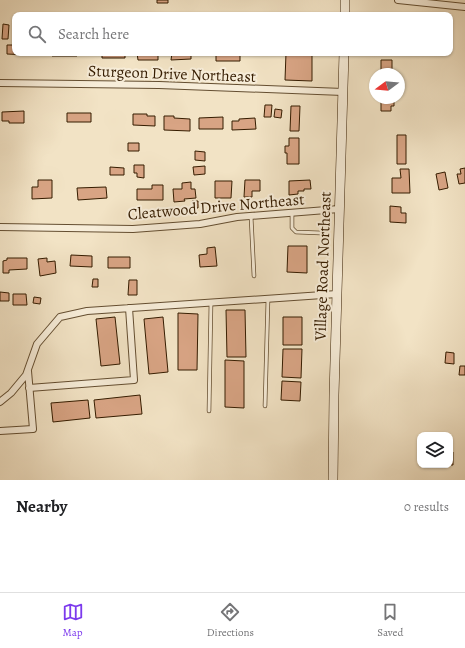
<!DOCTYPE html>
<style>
body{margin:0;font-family:Alegreya,serif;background:#f2f2f2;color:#202124}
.controls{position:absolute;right:12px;bottom:12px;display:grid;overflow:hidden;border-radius:8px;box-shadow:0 1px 3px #0004}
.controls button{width:36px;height:36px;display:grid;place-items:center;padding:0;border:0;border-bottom:1px solid #e0e0e0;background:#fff;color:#202124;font:20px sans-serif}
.compass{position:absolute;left:369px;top:68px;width:36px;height:36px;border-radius:50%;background:#fff;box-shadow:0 1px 3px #0004;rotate:254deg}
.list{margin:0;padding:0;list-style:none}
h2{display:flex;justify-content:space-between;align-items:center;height:52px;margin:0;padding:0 16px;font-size:17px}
h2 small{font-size:13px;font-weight:400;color:#757577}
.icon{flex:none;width:22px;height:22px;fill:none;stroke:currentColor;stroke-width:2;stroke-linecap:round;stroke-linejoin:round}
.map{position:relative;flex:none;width:465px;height:480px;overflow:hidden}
.search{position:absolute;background:#fff;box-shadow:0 1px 3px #0004;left:12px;right:12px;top:12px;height:44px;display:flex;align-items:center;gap:10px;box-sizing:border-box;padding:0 14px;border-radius:8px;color:#757577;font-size:15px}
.sheet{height:112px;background:#fff}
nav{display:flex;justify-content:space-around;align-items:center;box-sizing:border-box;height:56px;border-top:1px solid #e0e0e0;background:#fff;font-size:11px;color:#757577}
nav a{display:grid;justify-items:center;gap:2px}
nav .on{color:#7c3aed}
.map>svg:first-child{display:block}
.building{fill:#d8a484;stroke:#351c00}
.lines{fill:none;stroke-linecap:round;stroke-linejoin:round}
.lane-casing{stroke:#644e31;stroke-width:4.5}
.street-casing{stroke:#644e31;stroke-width:8}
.secondary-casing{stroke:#351c00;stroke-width:10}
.lane{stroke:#f7edd9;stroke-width:3}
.street{stroke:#f7edd9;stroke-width:6}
.secondary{stroke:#f7edd9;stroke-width:9}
.labels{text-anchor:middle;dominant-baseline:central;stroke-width:4;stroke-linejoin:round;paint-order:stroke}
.street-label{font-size:16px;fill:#351c00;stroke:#f7edd9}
</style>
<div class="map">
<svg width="465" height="480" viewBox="0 0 465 480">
<rect width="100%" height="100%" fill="#f2e3c5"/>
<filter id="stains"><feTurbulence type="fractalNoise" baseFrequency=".005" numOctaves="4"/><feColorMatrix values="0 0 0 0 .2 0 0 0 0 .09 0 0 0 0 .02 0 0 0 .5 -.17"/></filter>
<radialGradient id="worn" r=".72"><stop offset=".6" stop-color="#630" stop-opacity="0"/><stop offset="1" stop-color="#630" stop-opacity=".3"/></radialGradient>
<path class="building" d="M157 0H168V3H157Z
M75 13 95 14V15H75Z
M3 24 9 25 8 39H2Z
M7 45H15V53H28V55L7 54Z
M52 53H77V56H52Z
M102 53H125V58H102Z
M137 53H158V60H138Z
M172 53H191V59L171 60Z
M216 53H240V61H216Z
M286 53H312V81L285 80Z
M381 60H392V74H381Z
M381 98H394V106H391V111H381Z
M265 105H272L271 117H264Z
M291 106H300L299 131H290Z
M275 109 282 110 281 118 274 117Z
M24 111V123H9V121H2V112Z
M67 113H91V122H67Z
M133 114H147V116H155V126L133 125Z
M164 116H174V118L190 119V131L164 130Z
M223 117V129H199V118Z
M255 118 256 129 232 130V121H239V119Z
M397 135H406V164H397Z
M289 138H299V164H287V153H285V146H289Z
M128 143H139V151H128Z
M195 151 205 152V161L195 160Z
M134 165H144V178L137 177V173H134Z
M205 166V174L194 175 193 167Z
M110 167 124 168V175H110Z
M465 168V183L459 184 457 174H461L460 169Z
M400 169H409L410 193H392V178H401Z
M445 172 448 188 439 190 436 174Z
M38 180H52V198L32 199V187H38Z
M245 180H260V191H252V197H244Z
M310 180 311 189H304V191H298V194L289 195V181Z
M215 181H232L231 198H215Z
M191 182V189H195L196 198 184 199 185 201 174 202 173 189H182V183Z
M152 185H163V200H137V189H152Z
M106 187 107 198 78 200 77 188Z
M192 201H198V208H192Z
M390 206 401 207V213H406V223L390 222Z
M288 246H307V273L287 272Z
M215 247 217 266 200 267 199 255 207 254V248Z
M71 255 92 256V267L70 266Z
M108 257H130V268H108Z
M7 258H27V269L9 270V273H3V261L7 260Z
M47 258V262L55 261 56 273 40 276 38 259Z
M93 279H98V287H92Z
M129 280H137V295H128Z
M0 292 9 293V301H0Z
M13 294H26L27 305H13Z
M34 297 41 298 40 304 33 303Z
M226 310H245L246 357H227Z
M178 313 198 314 197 370H178Z
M115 317 120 364 101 366 96 319Z
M163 317 168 372 149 374 144 319Z
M283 317H302V345H283Z
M283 349H302L301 378 282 377Z
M446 352 454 353V364L445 363Z
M225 360 244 361V408L225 407Z
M460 366H465V375H459Z
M282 381 301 382 300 401 281 400Z
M140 395 142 414 96 418 94 400Z
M88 400 90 418 53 422 51 403Z
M450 452H453V465H444H450Z"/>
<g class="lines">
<g class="lane-casing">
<path id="lane" d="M292 213V228L296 232 321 233
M251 216 254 276
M265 406 268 298
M209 411 211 302"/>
</g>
<g class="street-casing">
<path id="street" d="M398 0 465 7
M0 83 159 85 343 92
M0 227 133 229 200 224 237 217 339 209
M29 388 134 380 129 308
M0 402 11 393 26 375 37 344 60 317 87 311 337 294
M0 431 33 429 28 371"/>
</g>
<g class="secondary-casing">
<path id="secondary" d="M345 15V0
M333 480 334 395 344 53"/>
</g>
<use href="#lane" class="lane"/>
<use href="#street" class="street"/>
<use href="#secondary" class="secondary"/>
</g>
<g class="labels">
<g class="street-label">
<text transform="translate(172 74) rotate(2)">Sturgeon Drive Northeast</text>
<text transform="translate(216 207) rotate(-5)">Cleatwood Drive Northeast</text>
<text transform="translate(323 266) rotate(-88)">Village Road Northeast</text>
</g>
</g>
<rect width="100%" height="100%" filter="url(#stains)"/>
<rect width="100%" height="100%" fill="url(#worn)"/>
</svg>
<div class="controls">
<button><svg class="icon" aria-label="layers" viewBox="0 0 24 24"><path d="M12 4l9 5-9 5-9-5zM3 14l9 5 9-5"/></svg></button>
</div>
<svg class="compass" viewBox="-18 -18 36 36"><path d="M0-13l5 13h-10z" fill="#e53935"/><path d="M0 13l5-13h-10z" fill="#757577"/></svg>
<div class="search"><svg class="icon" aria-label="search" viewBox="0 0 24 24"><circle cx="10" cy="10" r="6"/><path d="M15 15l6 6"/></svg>Search here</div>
</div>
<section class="sheet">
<h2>Nearby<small>0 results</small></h2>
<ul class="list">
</ul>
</section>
<nav>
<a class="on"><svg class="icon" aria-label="map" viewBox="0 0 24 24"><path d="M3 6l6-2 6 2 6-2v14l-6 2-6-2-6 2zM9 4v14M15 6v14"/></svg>Map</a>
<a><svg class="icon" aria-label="directions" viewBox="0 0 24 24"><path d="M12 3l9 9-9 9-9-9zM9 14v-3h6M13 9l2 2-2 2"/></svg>Directions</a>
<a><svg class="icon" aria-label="saved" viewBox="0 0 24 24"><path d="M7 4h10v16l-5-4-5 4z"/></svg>Saved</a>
</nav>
